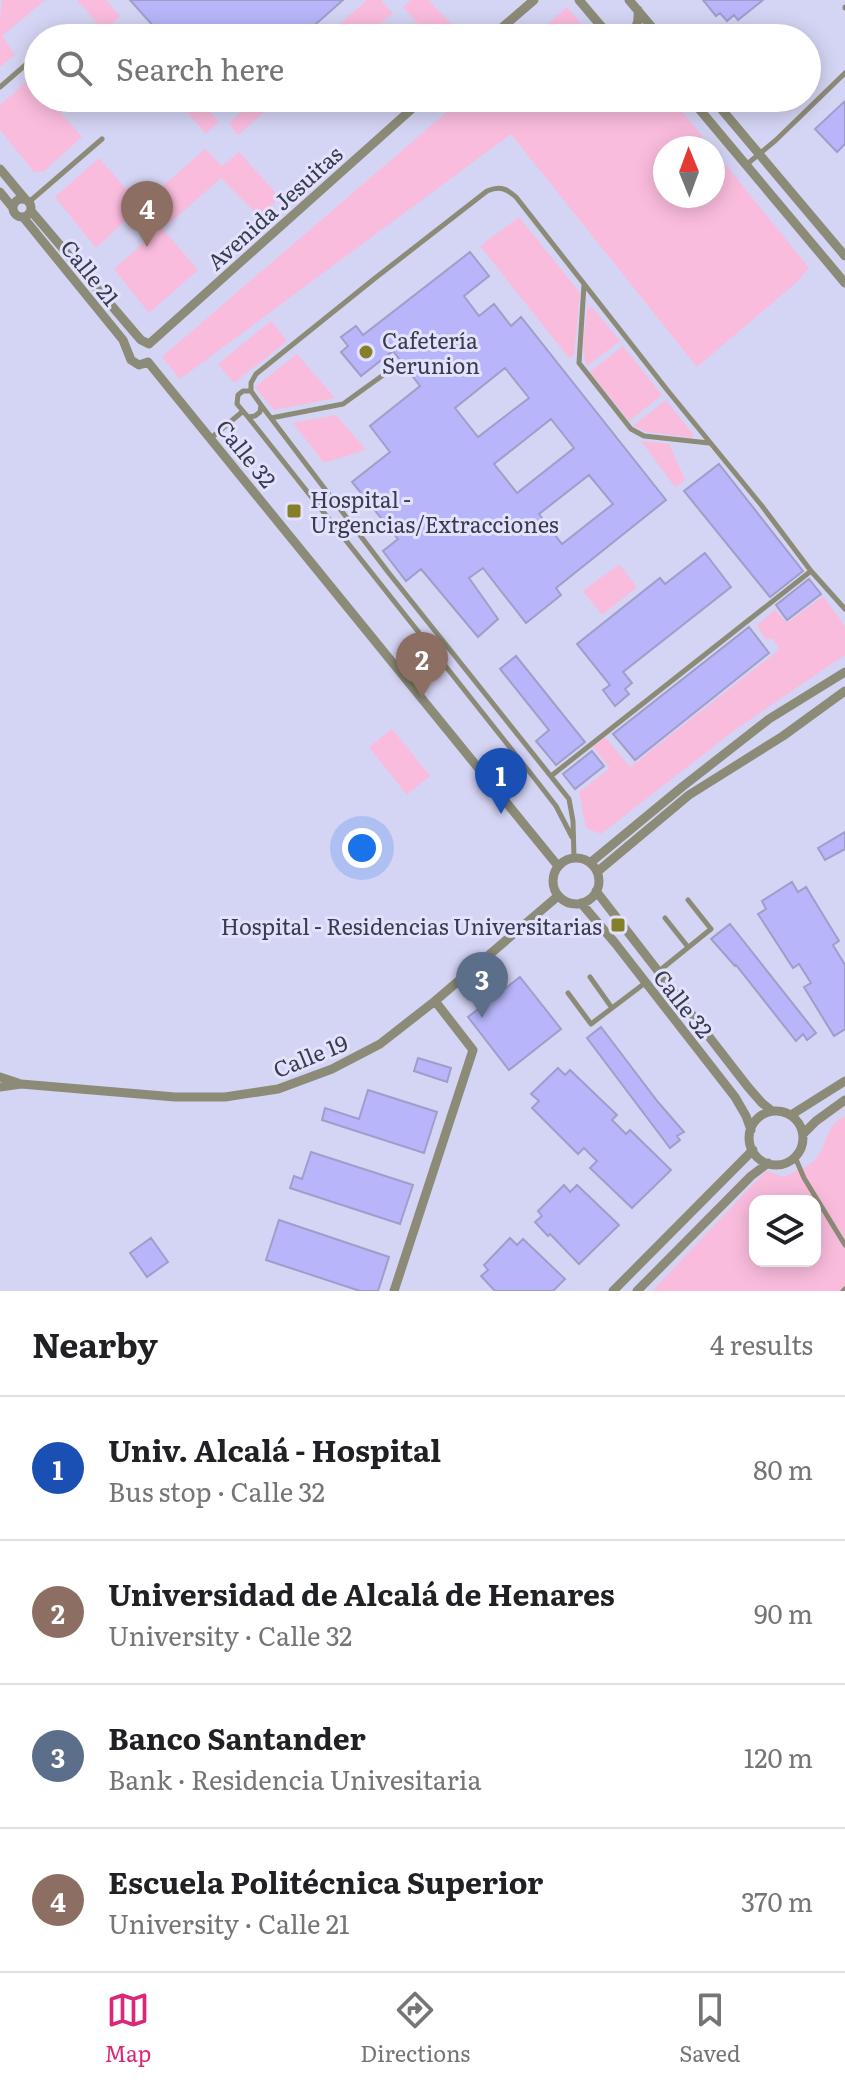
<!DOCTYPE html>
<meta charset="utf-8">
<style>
body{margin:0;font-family:Literata,serif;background:#f6f6f6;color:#202124}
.controls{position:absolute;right:24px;bottom:24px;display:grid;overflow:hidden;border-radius:16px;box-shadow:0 4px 20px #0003}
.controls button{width:72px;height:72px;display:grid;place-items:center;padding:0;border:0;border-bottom:2px solid #e0e0e0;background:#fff;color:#202124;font:40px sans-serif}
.compass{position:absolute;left:653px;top:136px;width:72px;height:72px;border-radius:50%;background:#fff;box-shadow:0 4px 20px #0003;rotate:359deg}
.you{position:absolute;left:362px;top:848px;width:28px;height:28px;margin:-20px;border:6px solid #fff;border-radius:50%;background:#1a73e8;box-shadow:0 0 0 12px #1a73e833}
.badge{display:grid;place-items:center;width:52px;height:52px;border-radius:50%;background:#db2777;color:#fff;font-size:26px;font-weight:700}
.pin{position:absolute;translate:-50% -66px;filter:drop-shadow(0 2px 4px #0008)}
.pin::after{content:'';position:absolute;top:42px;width:28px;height:24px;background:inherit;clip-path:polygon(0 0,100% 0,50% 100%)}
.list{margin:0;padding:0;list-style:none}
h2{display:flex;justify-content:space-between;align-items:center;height:104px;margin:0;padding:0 32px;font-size:34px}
h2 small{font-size:26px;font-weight:400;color:#757577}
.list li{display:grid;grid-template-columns:52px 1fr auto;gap:24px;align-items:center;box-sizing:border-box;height:144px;padding:0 32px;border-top:2px solid #e0e0e0}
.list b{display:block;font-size:30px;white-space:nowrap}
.list p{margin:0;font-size:26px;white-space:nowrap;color:#757577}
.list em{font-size:26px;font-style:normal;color:#757577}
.icon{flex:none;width:44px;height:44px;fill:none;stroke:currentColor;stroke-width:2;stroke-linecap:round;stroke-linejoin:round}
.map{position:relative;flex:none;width:845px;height:1291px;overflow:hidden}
.search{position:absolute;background:#fff;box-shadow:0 4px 20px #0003;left:24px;right:24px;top:24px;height:88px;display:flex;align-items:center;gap:20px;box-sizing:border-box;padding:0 28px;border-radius:44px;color:#757577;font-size:30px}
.sheet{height:680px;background:#fff}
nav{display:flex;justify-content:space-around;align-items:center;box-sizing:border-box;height:112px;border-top:2px solid #e0e0e0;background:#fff;font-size:22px;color:#757577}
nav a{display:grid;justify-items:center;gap:4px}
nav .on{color:#db2777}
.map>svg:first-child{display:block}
.built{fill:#d4d4f4;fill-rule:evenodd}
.green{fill:#fabcdd;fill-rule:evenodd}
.building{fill:#b8b5fa;stroke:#9f9ecb;stroke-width:2;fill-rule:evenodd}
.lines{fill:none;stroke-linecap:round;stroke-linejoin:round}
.service{stroke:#8c8b77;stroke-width:5}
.minor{stroke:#8c8b77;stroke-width:9}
.poi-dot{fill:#858027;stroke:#e2e2fe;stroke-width:3}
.labels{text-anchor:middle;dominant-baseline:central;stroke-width:6;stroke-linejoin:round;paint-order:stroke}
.street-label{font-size:22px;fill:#3b3b4e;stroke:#e2e2fe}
.poi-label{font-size:22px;fill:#3b3b4e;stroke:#e2e2fe;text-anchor:start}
</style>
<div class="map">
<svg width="845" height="1291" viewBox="0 0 845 1291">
<rect width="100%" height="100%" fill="#e2e2fe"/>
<path class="built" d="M0 0H845V1291H0ZM38 38H807V98H38ZM665 148H713V196H665ZM755 1201H815V1261H755Z"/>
<path class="green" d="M2 0H45L2 36 15 55 0 67V22Z
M77 0H106L120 16 105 32Z
M367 0H381L393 13 364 38H343L335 28Z
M411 0H428L461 34 456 38H431L403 7Z
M567 7 593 38H532Z
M31 78 38 87V98H48L82 137 43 172H34L0 130V105Z
M175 98H198L219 122 206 134Z
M256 98H280L238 135 229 123Z
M463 98H671L712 148H665V196H713V149L809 268 798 281 697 367 511 134 180 379 162 357Z
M205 149 222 166 239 152 280 198 259 216 221 178 170 223 148 199Z
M99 158 141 206 96 248 55 197Z
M519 217 580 293 574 355 569 358 480 246Z
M161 227 198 270 149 313 114 269Z
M591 306 620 341 587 366C580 350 586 327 587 310Z
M271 321 287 341 234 383 218 364Z
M623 346 662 395 629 421 590 372Z
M297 354 335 398 274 410 255 387Z
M666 400 693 434V438L647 432 633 426Z
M336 415 366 450 324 463 293 423Z
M641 441 669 444 685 480 675 487Z
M619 564 637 587 602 615 583 591Z
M823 596 845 626V655L736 729 601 834 586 828 579 792 610 768 593 747 605 737 630 767 780 649 773 639H765L757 625 775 610 787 623Z
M392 729 430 776 407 795 369 747Z
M845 1116V1291H652L766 1171 784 1177C793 1172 811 1166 817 1158 829 1141 824 1127 845 1116ZM755 1201H815V1261H755Z"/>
<path class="building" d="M130 0H343L300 38H164Z
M703 0H763L738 20 734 15 727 21 720 13 716 16Z
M845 101V144L837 152 815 129Z
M470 252 489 276 464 296 479 316 494 304 511 326 521 317 666 500 556 588 561 595 526 623 483 568 469 578 498 619 478 637 421 569 406 581 383 551 398 539 352 482 390 452 370 426 420 386 393 351 361 376 341 352 348 346 341 337 356 326 363 335ZM505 368 529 398 478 437 455 408ZM551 419 574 448 517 493 494 464ZM589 475 613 504 562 544 539 514Z
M719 464 803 571 770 597 684 491Z
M705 553 731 587 623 672 632 683 625 689 629 694 615 706 603 690 610 685 577 644 660 578 665 584Z
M809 579 821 594 787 620 776 605Z
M749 627 769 653 635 760 613 734Z
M516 656 585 742 556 765 536 741 549 730 500 669Z
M592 751 604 766 575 789 563 774Z
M845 832V849L825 860 818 848Z
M792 882 798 892 806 887 839 941 833 945 845 965V1029L834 1036 804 987 811 983 799 964 793 968 758 914 766 909 762 901Z
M730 924 816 1033 807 1040 803 1034 796 1041 736 965 735 966 711 939Z
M520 977 561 1029 509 1070 468 1017Z
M601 1027 658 1102 684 1132 677 1136 680 1140 670 1148 587 1038Z
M418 1058 451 1068 447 1082 414 1071Z
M558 1068 565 1075 570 1070 617 1115 612 1120 626 1134 630 1130 671 1170 632 1208 590 1168 597 1161 584 1148 578 1154 532 1108 539 1101 531 1094Z
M368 1090 437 1112 424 1153 322 1120 325 1108 359 1119Z
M311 1152 413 1185 400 1224 290 1188 294 1176 302 1179Z
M564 1185 570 1192 577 1185 619 1225 579 1264 550 1234 548 1236 535 1222 542 1216 538 1211Z
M279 1220 389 1257 378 1291H360L266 1260Z
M151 1238 168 1262 147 1277 130 1253Z
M510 1238 517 1245 523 1239 565 1279 553 1291H495L481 1276 488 1270 484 1265Z"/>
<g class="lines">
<path class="service" d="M845 7V8
M0 87 30 61
M746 165 776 140 845 73
M29 202 102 139
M584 285 579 363 631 429 644 436 709 443
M243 391H251L261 405 260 412 255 416 248 417 237 404 238 395Z
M251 391V383L256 374 374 279 487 191C500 186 506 188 516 197L668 391 762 506 811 571 845 609
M261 405 388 572 569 799 573 821 574 858
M248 417 539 784 556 806 572 837
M271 418 343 404 397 365
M211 438 242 412
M551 776 811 571
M665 918 688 947
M659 971 711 929 688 900
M590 977 612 1008
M568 993 591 1024 645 983
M795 1157 804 1178 845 1245
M843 1291 845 1289"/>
<path class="minor" d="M579 0 601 26 612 35 631 38
M629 0 661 38
M625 36C637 30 639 23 638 10
M490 38 534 0
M690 98 845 283
M712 98 845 256
M0 169 25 199
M0 192 13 208
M13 208a9 9 0 1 1 18 0a9 9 0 1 1-18 0Z
M31 211 134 332 141 340 149 344
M23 217 123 340 131 360 139 365 148 362
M149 344 424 98
M148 362 558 866
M553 881a23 23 0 1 1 46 0a23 23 0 1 1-46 0Z
M590 863 682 787 769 719 845 672
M597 872 689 795 783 736 845 691
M596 891 748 1087 762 1103 772 1111
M581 903 615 943 735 1097 746 1116 751 1130
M0 1077 18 1083
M0 1087 21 1084 175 1097H225L278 1089 332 1069 380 1044 435 1001 558 896
M749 1138a27 27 0 1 1 54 0a27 27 0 1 1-54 0Z
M791 1115 845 1081
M803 1134 816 1121 845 1100
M394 1291 473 1050 435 1001
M613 1291 753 1150
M637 1291 751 1176 768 1163"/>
</g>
<g class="poi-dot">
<circle cx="366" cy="352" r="8"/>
<rect x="286" y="503" width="16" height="16" rx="4"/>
<rect x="610" y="917" width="16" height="16" rx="4"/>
</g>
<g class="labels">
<g class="street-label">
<text transform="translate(274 207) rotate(-42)">Avenida Jesuitas</text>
<text transform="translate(91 272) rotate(51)">Calle 21</text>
<text transform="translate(247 453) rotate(51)">Calle 32</text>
<text transform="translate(684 1003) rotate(52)">Calle 32</text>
<text transform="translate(310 1055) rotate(-22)">Calle 19</text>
</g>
<g class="poi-label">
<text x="382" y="339">Cafetería<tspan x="382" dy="25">Serunion</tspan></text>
<text x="310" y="498">Hospital -<tspan x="310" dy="25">Urgencias/Extracciones</tspan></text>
<text x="602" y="925" text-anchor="end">Hospital - Residencias Universitarias</text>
</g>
</g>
</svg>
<div class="controls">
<button><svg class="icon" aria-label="layers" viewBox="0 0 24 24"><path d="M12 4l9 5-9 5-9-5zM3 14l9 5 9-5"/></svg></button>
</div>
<svg class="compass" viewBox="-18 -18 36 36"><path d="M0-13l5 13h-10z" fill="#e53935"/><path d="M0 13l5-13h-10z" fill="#757577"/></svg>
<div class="you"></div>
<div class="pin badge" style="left:501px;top:814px;background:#1a4fb4">1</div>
<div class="pin badge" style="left:422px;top:698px;background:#8d6e63">2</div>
<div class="pin badge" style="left:482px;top:1018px;background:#5c6f8a">3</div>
<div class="pin badge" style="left:147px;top:247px;background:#8d6e63">4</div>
<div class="search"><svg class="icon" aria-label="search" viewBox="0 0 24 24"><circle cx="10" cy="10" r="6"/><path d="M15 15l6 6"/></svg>Search here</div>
</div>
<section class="sheet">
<h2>Nearby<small>4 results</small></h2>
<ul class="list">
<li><span class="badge" style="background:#1a4fb4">1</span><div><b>Univ. Alcalá - Hospital</b><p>Bus stop · Calle 32</p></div><em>80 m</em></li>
<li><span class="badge" style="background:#8d6e63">2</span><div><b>Universidad de Alcalá de Henares</b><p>University · Calle 32</p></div><em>90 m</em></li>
<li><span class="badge" style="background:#5c6f8a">3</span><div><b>Banco Santander</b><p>Bank · Residencia Univesitaria</p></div><em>120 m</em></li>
<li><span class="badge" style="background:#8d6e63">4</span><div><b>Escuela Politécnica Superior</b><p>University · Calle 21</p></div><em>370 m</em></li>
</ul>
</section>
<nav>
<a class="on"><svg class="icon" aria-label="map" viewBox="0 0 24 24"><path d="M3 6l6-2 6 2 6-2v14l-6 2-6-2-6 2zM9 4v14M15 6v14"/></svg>Map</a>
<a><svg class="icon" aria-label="directions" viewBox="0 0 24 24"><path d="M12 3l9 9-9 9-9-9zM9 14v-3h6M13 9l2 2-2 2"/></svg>Directions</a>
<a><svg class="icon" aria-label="saved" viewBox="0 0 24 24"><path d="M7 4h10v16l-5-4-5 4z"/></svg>Saved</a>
</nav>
